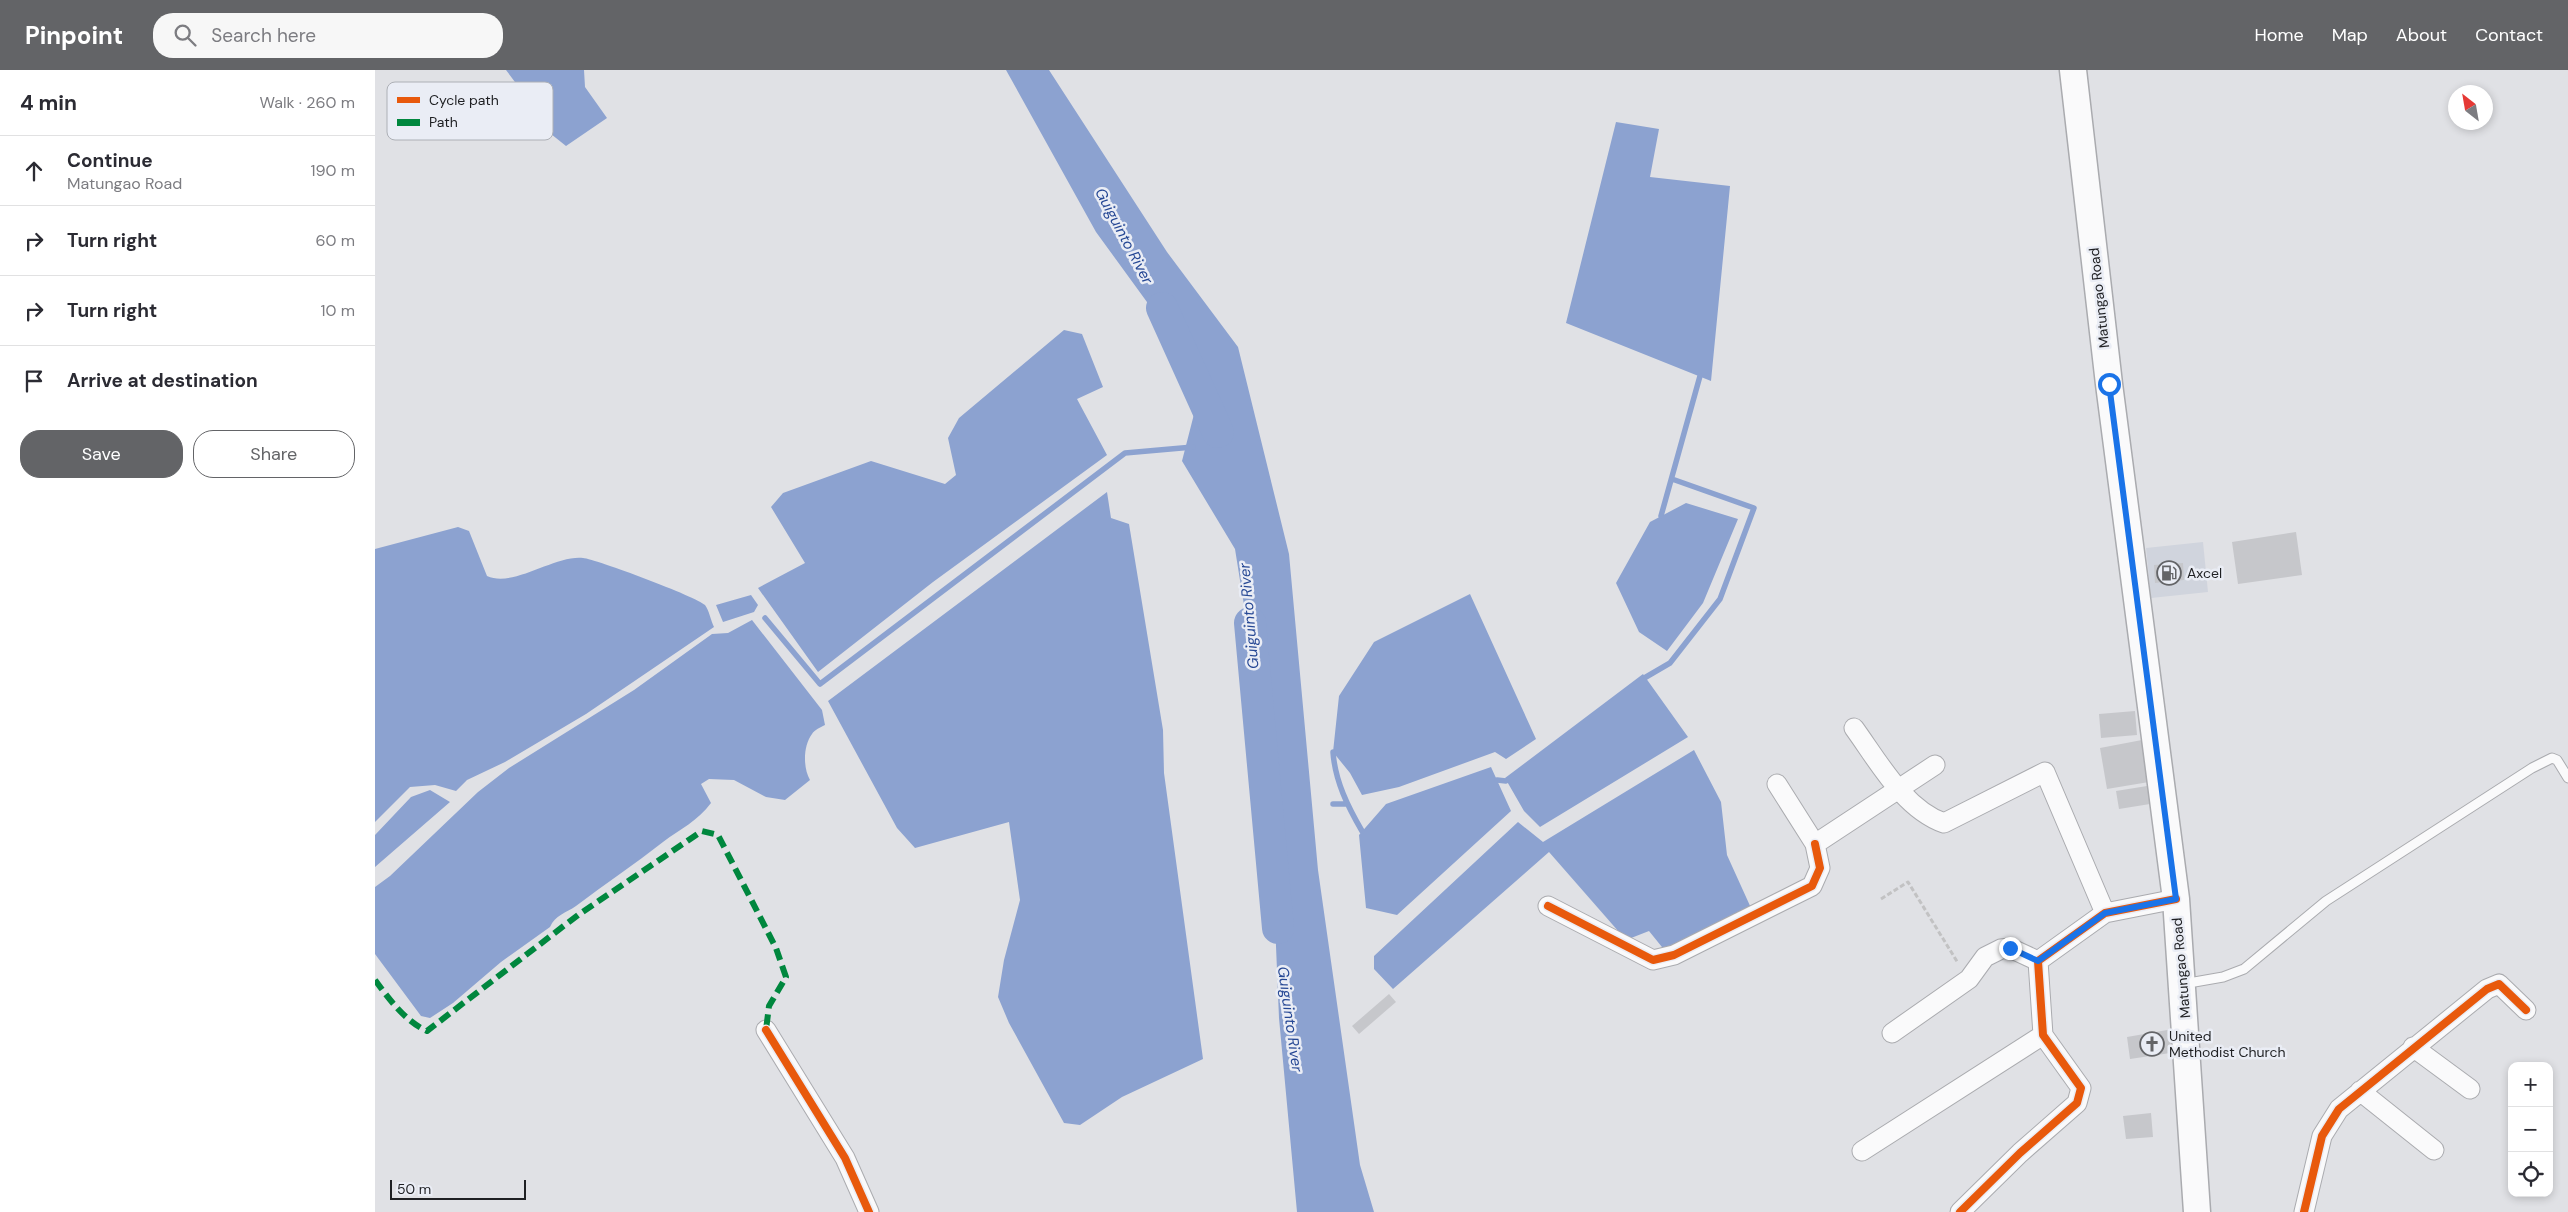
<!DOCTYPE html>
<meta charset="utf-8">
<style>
body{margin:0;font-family:"DM Sans",sans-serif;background:#f7f7f7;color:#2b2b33}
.controls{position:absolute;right:15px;bottom:15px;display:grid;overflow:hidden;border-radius:10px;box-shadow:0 2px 8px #0003}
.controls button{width:45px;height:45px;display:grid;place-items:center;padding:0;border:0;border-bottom:1px solid #e1e1e2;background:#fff;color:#2b2b33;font:25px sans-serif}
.compass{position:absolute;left:2073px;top:15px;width:45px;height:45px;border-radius:50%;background:#fff;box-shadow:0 2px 8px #0003;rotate:329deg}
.scale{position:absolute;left:15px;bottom:12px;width:136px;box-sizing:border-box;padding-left:5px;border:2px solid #1f2023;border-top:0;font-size:14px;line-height:18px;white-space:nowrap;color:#1f2023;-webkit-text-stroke:4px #eaedf5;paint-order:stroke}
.stop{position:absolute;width:15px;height:15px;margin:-11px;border:4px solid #1a73e8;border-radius:50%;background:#fff}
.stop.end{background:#1a73e8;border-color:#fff;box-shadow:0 1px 5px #0008}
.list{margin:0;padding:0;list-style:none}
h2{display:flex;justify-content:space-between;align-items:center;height:65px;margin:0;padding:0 20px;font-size:21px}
h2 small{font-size:16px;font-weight:400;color:#7c7c81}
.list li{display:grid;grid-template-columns:32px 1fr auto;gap:15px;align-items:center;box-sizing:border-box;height:70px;padding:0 20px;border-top:1px solid #e1e1e2}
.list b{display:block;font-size:19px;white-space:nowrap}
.list p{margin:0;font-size:16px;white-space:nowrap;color:#7c7c81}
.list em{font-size:16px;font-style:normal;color:#7c7c81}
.actions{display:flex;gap:10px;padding:15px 20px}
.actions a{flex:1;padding:11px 0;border:1px solid #636467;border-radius:20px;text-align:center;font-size:18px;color:#636467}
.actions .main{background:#636467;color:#fff}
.icon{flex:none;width:28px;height:28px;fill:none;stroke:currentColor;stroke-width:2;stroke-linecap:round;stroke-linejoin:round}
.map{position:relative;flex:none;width:2193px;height:1142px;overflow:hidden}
header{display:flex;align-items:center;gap:30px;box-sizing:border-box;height:70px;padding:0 25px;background:#636467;color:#fff}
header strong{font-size:24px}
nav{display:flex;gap:28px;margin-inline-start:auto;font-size:18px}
.search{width:350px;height:45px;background:#f7f7f7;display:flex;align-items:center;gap:12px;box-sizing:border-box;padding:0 18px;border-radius:20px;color:#7c7c81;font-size:19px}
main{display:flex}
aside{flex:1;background:#fff}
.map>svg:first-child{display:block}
.built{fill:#d0d4dd}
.water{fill:#8ca2d0}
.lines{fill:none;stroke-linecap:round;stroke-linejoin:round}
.stream{stroke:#8ca2d0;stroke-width:5.5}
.river{stroke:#8ca2d0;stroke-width:32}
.building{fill:#c6c7cb}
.service-casing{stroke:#aaabaf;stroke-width:11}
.minor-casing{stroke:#aaabaf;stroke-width:21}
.secondary-casing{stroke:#aaabaf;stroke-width:29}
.path{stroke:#c2c2c3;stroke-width:3;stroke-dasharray:5 2.5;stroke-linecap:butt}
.service{stroke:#fafafb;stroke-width:9}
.minor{stroke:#fafafb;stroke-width:19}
.secondary{stroke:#fafafb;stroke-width:26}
.quiet{stroke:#00873e;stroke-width:6;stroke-dasharray:12 6;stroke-linecap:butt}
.cycleway-casing{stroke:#eaedf5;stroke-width:11}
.cycleway{stroke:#e8590c;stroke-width:8}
.route{stroke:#1a73e8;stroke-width:6}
.labels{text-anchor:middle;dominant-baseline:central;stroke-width:5;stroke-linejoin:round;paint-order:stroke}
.street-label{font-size:14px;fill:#1f2023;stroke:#eaedf5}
.poi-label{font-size:14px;fill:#1f2023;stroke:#eaedf5;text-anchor:start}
.water-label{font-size:15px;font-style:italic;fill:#254794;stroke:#eaedf5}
.key{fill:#eaedf5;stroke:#adb0b6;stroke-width:1}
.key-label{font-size:14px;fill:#1f2023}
</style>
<header>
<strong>Pinpoint</strong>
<div class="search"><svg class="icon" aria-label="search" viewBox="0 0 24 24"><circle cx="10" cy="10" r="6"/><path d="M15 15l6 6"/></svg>Search here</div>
<nav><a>Home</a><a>Map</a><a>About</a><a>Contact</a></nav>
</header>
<main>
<aside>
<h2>4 min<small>Walk · 260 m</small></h2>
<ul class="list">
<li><svg class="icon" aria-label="ahead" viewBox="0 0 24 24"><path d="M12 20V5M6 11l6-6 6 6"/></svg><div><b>Continue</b><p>Matungao Road</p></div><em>190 m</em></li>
<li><svg class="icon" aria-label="right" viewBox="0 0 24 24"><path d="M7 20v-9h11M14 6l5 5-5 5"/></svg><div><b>Turn right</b></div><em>60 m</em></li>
<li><svg class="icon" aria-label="right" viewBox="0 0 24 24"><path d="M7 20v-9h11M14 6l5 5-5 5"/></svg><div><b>Turn right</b></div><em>10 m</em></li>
<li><svg class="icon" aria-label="arrive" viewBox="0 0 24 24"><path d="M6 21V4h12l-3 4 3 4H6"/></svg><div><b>Arrive at destination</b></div></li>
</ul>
<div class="actions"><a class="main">Save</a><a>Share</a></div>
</aside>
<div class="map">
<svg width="2193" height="1142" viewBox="0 0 2193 1142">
<rect width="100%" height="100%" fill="#e0e1e5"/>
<path class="built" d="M1828 472 1833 522 1776 528 1771 478Z"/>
<path class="water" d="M131 0H209L210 17 232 48 191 76 171 60 152 28Z
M631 0H674L792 182 863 277 914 484 943 800 985 1095 999 1142H922L904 948 893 685 860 479 807 391 828 309 721 162Z
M1241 52 1284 59 1275 107 1355 116 1336 311 1191 253Z
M689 260 707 264 728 317 702 329 732 385 558 512 443 602 383 518 430 493 396 437 408 423 496 391 570 414 581 405 573 368 584 348Z
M732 422 736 448 754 454 788 660 789 703 828 989 747 1027 705 1055 689 1053 634 953 623 927 629 890 645 830 634 752 540 778 522 758 453 631Z
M1311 433 1363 449 1328 533 1292 581 1264 562 1241 513 1275 452Z
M83 457 94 461 112 506C139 518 179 485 208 488 221 489 322 527 330 535 334 540 336 551 339 557L211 644 130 692 92 710 81 721 60 715 35 717 0 752V479Z
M1095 524 1161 669 1131 689 1120 682 1024 717 987 725 975 703 958 682 964 626 999 572Z
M376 525 383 535 379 542 348 552 341 535Z
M377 550 447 640 450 655C446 657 439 660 437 664 428 676 428 698 435 710L410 730 391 727 359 710 334 709 326 714 336 733C323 751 305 759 288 772 260 794 230 814 201 836 191 843 180 845 175 857L126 892 78 933 55 948 46 946 0 884V817L15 806 103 722 134 698 259 620 337 564 353 563Z
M1268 604 1313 667 1165 757 1149 741 1130 708Z
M1319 680 1346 732 1352 785 1376 838 1291 882 1274 861 1251 870 1174 782 1018 919 999 899V886L1143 752 1168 772Z
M1116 697 1136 741 1022 845 991 838 984 765 1011 734Z
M55 720 75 732 0 797V765L36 727Z"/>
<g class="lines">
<path class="stream" d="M1286 446 1325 306
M390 548 445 614 750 383 818 377
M1271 607 1295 593 1345 529 1379 438 1297 409
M958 682C960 711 973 737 987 761
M1122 710 1131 711
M958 734H971"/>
<path class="river" d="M787 238 843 362
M875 553 903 858"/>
</g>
<path class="building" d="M1921 462 1927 505 1863 514 1857 472Z
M1808 493 1809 510 1780 513 1779 495Z
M1760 641 1762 665 1726 668 1724 644Z
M1767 670 1774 712 1732 719 1725 678Z
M1772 716 1775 734 1744 739 1741 721Z
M1014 924 1021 932 984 964 977 956Z
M1798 959 1802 982 1755 989 1752 967Z
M1776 1043 1778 1067 1751 1069 1748 1046Z"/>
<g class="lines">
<g class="service-casing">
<path id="service" d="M1808 914 1848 907 1869 899 1951 831 2157 698 2177 688 2182 690 2193 708"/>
</g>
<g class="minor-casing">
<path id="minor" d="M1479 658C1503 691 1529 739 1569 753L1670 702 1730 843
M1402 714 1440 774 1560 695
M1173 836 1278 890 1299 885 1437 816 1445 798 1440 774
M391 960 470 1088 494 1142
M1517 963 1594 909 1610 887 1626 879 1635 878 1663 891
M2038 977 2095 1019
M1985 1021 2059 1080
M1487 1081 1668 965
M1585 1142 1645 1083 1702 1033 1706 1018 1668 965 1663 891 1730 843 1801 829
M1929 1142 1947 1066 1964 1039 2112 919 2124 914 2151 940"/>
</g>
<g class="secondary-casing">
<path id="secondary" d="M1698 0 1734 314 1801 829 1822 1142"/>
</g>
<path class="path" d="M1506 829 1533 812 1583 893"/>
<use href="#service" class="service"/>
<use href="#minor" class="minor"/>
<use href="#secondary" class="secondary"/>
<path class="quiet" d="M0 910C14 929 30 951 52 961L203 845 327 761 343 765 401 878 411 907 394 936 391 960"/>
<g class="cycleway-casing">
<path id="cycleway" d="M1173 836 1278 890 1299 885 1437 816 1445 798 1440 774
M391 960 470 1088 494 1142
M1585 1142 1645 1083 1702 1033 1706 1018 1668 965 1663 891 1730 843 1801 829
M1929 1142 1947 1066 1964 1039 2112 919 2124 914 2151 940"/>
</g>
<use href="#cycleway" class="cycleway"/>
</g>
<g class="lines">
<path class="route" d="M1635 878 1663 891 1730 843 1801 829 1734 314"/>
</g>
<defs>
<g id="fuel-ring" transform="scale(1.25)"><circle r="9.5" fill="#eaedf5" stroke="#636467" stroke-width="1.5"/><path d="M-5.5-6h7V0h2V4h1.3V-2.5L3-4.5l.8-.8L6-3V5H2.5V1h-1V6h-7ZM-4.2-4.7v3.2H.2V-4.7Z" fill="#636467"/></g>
<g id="church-ring" transform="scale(1.25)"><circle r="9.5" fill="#eaedf5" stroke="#636467" stroke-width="1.5"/><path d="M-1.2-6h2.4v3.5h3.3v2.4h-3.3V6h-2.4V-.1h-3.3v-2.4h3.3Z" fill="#636467"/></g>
</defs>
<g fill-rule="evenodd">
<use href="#fuel-ring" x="1794" y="503"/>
<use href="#church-ring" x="1777" y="974"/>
</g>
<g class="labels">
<g class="street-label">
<text transform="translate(1724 228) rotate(-96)">Matungao Road</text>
<text transform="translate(1806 898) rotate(-95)">Matungao Road</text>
</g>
<g class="poi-label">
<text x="1812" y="503">Axcel</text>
<text x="1794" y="966">United<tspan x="1794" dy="16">Methodist Church</tspan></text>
</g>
<g class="water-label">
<text transform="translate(749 166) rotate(62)">Guiguinto River</text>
<text transform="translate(874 546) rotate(-95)">Guiguinto River</text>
<text transform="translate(915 949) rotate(82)">Guiguinto River</text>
</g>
</g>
<rect x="12" y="12" width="166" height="58" rx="8" class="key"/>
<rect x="22" y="27" width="23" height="6" fill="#e8590c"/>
<rect x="22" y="49" width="23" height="7" fill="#00873e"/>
<g class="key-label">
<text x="54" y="35">Cycle path</text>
<text x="54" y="57">Path</text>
</g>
</svg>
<div class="controls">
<button>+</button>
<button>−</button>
<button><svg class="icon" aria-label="locate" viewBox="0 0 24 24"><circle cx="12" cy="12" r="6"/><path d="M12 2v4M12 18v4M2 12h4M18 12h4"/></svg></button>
</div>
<svg class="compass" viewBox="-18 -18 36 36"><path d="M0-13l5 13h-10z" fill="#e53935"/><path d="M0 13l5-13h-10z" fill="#7c7c81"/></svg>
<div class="scale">50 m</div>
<div class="stop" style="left:1734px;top:314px"></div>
<div class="stop end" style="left:1635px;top:878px"></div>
</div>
</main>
